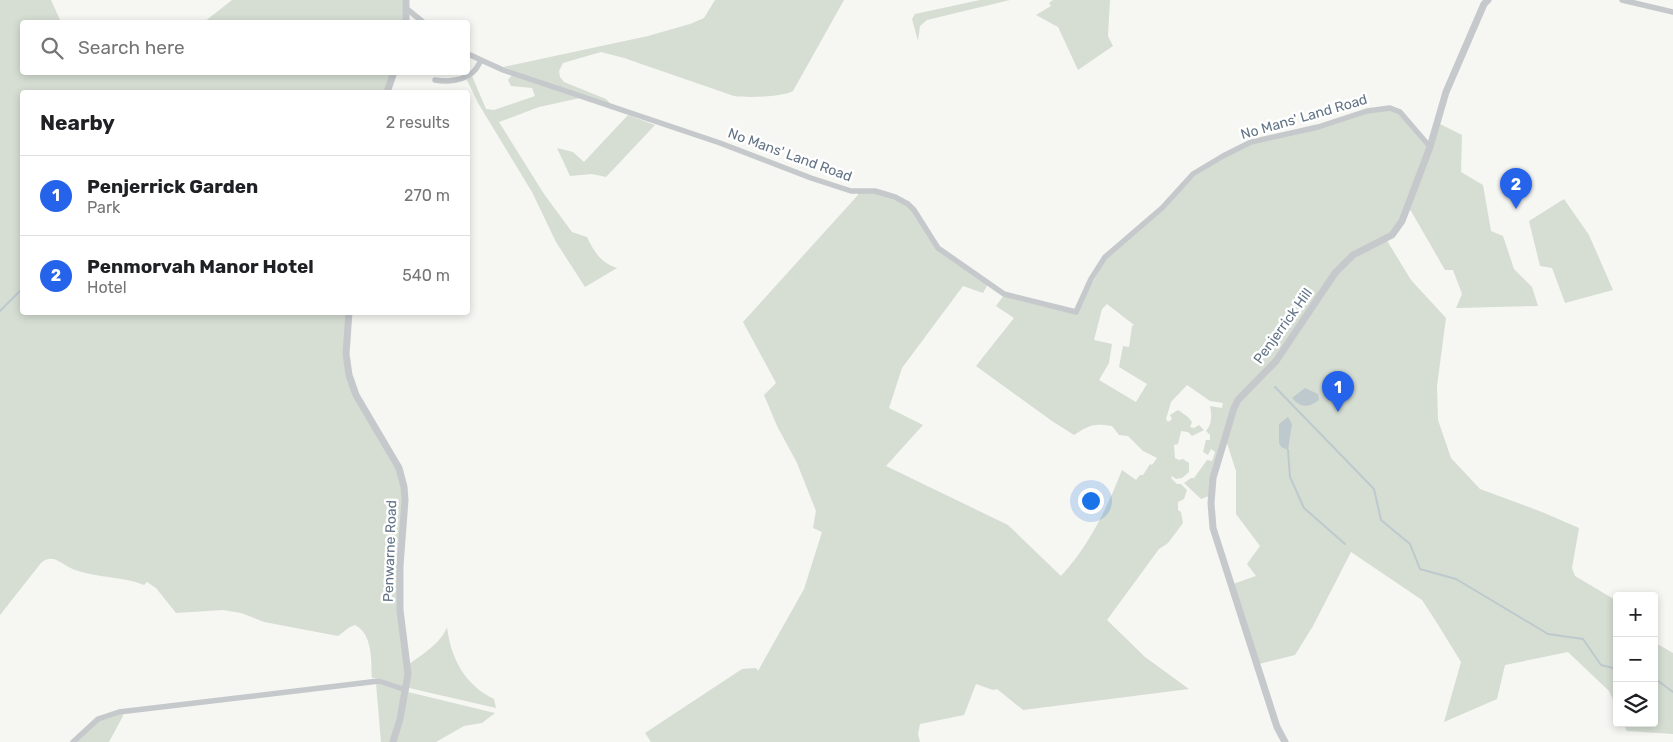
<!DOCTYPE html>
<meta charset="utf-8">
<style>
body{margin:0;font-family:Rubik,sans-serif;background:#f6f6f6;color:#202124}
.controls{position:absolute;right:15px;bottom:15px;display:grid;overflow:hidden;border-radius:5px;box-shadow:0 2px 8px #0003}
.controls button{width:45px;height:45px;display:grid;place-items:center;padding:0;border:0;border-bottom:1px solid #e0e0e0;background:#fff;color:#202124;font:25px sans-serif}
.you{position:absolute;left:1090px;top:500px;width:18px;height:18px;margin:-12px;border:4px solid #fff;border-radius:50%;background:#1a73e8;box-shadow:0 0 0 8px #1a73e833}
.badge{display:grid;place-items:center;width:32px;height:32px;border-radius:50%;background:#2563eb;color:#fff;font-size:16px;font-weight:700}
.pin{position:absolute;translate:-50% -41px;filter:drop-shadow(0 1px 2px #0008)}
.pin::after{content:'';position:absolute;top:26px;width:18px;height:15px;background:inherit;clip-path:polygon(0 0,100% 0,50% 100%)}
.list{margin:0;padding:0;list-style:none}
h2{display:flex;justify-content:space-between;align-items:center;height:65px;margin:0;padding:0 20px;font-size:21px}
h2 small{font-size:16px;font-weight:400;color:#757577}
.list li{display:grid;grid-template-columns:32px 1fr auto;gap:15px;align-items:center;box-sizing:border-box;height:80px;padding:0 20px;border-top:1px solid #e0e0e0}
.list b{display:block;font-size:19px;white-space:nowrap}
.list p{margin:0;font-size:16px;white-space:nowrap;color:#757577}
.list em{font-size:16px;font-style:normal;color:#757577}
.icon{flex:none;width:28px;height:28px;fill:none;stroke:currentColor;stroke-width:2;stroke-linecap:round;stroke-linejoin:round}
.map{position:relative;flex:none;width:1673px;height:742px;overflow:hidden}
.search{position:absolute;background:#fff;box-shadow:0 2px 8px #0003;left:20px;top:20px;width:450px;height:55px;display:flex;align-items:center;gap:12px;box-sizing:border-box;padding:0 18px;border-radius:5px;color:#757577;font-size:19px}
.panel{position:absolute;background:#fff;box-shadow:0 2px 8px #0003;left:20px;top:90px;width:450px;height:225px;border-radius:5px}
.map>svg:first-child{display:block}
.green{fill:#d6ded3;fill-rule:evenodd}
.water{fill:#bec9ce}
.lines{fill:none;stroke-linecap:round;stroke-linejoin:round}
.stream{stroke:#bec9ce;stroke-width:2}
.minor{stroke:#c5c9cc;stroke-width:5.5}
.tertiary{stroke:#c5c9cc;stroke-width:7}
.labels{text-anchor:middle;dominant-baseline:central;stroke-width:5;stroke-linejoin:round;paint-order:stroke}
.street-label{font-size:14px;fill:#627486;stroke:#fff}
</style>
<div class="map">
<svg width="1673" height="742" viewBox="0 0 1673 742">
<rect width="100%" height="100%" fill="#f6f6f2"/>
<path class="green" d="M0 0H51L61 22H22V72L394 73 387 92H22V312L347 313V375L397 468 402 487 403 500 398 566 406 674 404 687 378 678H372C371 661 373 634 355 625 348 627 344 632 338 636L264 622 241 613 223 610 176 613 156 588 147 582 144 585C122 576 98 578 75 570 62 565 53 552 41 563L0 615Z
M232 0H406V22H204Z
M715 0H844L793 91C782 97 747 98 734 96L624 58 601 52 563 63 559 71 560 77 564 82 606 99 612 105 503 67 648 36 690 24 704 18Z
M980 0H1010L927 20 920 26 918 41 912 19 915 14Z
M1053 0H1110L1108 36 1113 46 1078 70 1058 27 1036 15 1051 6 1049 3Z
M512 75 580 98 539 107 499 122 544 194 572 232 587 237C594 252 601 263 617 268L585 287 556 242 532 192 478 103 467 80 472 76 486 109 494 110 535 96 532 88 511 86 508 80Z
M1382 109 1396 111 1428 149 1401 220 1391 235 1353 254 1336 274 1354 256 1386 239 1411 280 1446 318 1437 386 1438 420 1451 458 1480 489 1542 512 1579 528 1572 568 1575 576 1617 601V709L1609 691 1568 652 1505 665 1497 699 1444 722 1461 662 1437 623 1422 600 1351 552 1313 626 1295 655 1259 664 1233 584 1256 576 1247 564 1260 546 1236 514V471L1225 437 1209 496 1201 499 1184 483 1191 478H1194L1207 460 1212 461 1215 452 1211 449 1208 455 1203 452 1206 440H1210V435L1206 431C1212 424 1212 416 1210 406L1222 408 1223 403 1210 401 1187 385 1171 402 1166 419 1168 422 1172 419 1170 415 1178 410 1188 417 1192 422 1190 427 1194 428 1199 425 1204 430 1192 436 1188 432 1181 431 1178 444 1174 445 1175 458 1179 460 1183 459 1189 463V472L1182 478 1176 479 1172 476 1171 478 1177 484H1181L1187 490 1184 499 1178 502V510L1181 512 1183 523 1168 543 1159 549 1107 620 1145 657 1189 689 1023 710 997 689 993 690 976 684 964 715 920 724 918 734 920 742H651L645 733 742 669 756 668 758 671 804 589 822 532 813 528 816 511 797 463 777 426 764 395 776 383 743 322 858 195V192L872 191 908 205 934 243 988 284 983 293 963 286 902 368 889 408 923 425 886 466 1008 525 1061 576C1089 546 1107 508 1122 470L1136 480 1140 475H1143L1150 464 1152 465 1157 458 1143 451 1128 436 1119 435 1112 426C1093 423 1090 425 1074 435L1052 421 976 366 1014 318 996 306 1004 295 1075 314 1107 257 1195 176 1224 157 1253 143ZM1107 304 1134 325 1132 326 1129 347 1123 346 1119 367 1147 384 1136 402 1099 380 1109 363 1112 344 1094 340 1102 309Z
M628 115 655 125 606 177 592 174 570 176 557 148 573 152 584 162Z
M1438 123 1462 135 1461 172 1483 185 1491 231 1503 236 1514 269 1532 287 1538 306 1456 308 1462 294 1453 270H1445L1411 211 1408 209Z
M1564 199 1589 235 1613 290 1565 303 1552 268 1540 266 1529 221Z
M447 627C451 659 465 685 494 699L496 708 409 688V664C422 655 442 642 447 627Z
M1654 642 1673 653V734L1627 731 1623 723H1654Z
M376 683 403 691 391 742H381Z
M408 692 495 713 482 723 464 726 436 742H396Z
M122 712 123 716 109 742H73L98 719Z"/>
<path class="water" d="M1305 388 1318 394 1319 400C1308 408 1301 408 1292 398Z
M1288 417 1292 424 1288 450 1281 447 1279 443V424Z"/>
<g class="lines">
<path class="stream" d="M0 311 22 289
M1275 387 1374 489 1381 520 1410 544 1420 569 1456 579 1548 634 1583 639 1601 665 1617 669
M1288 450 1290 477 1304 508 1345 544
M1654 678 1673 692"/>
<path class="minor" d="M1622 0 1673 12
M407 9 423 22
M468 54 503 70 720 143 811 178 851 191H875L895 197 908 204 914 210 938 248 1004 294 1076 312 1091 279 1105 257 1162 208 1193 174 1223 156 1251 142 1318 127 1367 111 1390 108 1400 112 1430 147
M435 80C447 82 465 81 474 71 477 69 478 64 481 61
M73 742 98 719 119 712 379 681 406 690"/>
<path class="tertiary" d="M406 22V0
M387 92 394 72
M349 312 346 354 349 375 356 395 399 468 404 487 405 500 400 566V610L408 674 400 719 393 742
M1285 742 1277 727 1213 528 1211 503 1213 478 1234 408 1238 400 1276 361 1335 273 1353 255 1392 235 1402 221 1430 147 1446 92 1484 4 1488 0"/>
</g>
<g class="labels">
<g class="street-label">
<text transform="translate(1304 117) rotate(-16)">No Mans' Land Road</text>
<text transform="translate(790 155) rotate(20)">No Mans' Land Road</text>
<text transform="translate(1283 326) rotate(-54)">Penjerrick Hill</text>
<text transform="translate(390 551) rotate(-88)">Penwarne Road</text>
</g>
</g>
</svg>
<div class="controls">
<button>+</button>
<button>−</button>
<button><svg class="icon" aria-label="layers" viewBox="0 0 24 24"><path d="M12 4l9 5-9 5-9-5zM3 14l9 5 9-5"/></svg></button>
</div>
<div class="you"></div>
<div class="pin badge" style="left:1338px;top:412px">1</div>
<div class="pin badge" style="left:1516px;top:209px">2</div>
<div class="search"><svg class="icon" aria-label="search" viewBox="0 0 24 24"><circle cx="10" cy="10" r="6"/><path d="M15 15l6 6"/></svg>Search here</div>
<section class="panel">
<h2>Nearby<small>2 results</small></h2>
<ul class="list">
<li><span class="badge">1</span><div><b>Penjerrick Garden</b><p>Park</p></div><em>270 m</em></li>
<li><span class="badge">2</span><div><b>Penmorvah Manor Hotel</b><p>Hotel</p></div><em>540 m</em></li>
</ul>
</section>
</div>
